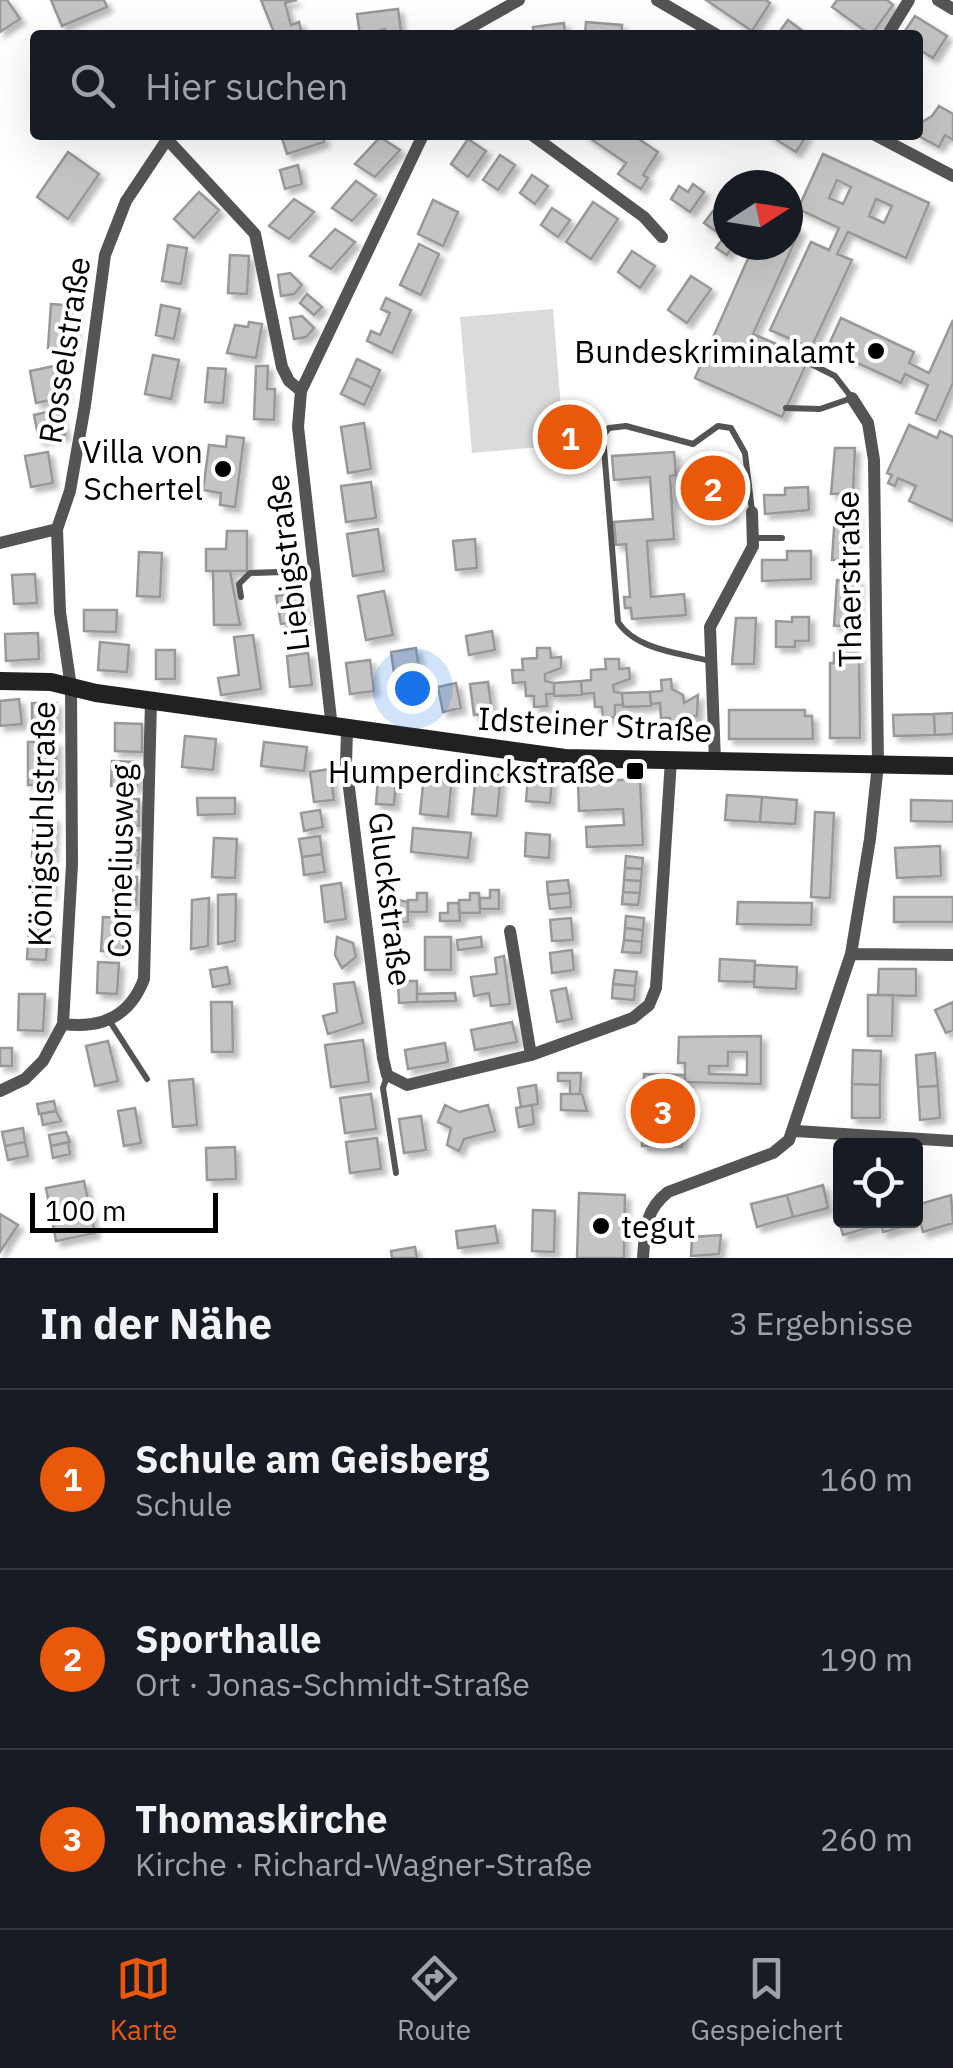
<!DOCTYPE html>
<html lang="de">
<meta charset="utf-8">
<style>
body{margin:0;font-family:"IBM Plex Sans",sans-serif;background:#20242c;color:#f1f3f6}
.controls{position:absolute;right:30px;bottom:30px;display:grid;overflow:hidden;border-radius:10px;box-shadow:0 10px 40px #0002}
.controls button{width:90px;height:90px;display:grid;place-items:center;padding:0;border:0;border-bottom:2px solid #363941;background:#171b24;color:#f1f3f6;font:50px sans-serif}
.compass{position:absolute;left:713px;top:170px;width:90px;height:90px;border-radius:50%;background:#171b24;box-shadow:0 10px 40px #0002;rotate:78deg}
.scale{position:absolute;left:30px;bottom:25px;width:188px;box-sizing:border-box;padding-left:10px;border:5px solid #000;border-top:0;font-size:28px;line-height:35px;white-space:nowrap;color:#000;-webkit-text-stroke:8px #fff;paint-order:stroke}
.you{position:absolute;left:412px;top:688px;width:35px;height:35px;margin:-25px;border:8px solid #fff;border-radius:50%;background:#1a73e8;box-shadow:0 0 0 15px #1a73e833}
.badge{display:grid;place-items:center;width:65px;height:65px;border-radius:50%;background:#ea580c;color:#fff;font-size:32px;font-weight:700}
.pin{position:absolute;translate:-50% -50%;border:5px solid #fff;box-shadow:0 2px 10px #0006}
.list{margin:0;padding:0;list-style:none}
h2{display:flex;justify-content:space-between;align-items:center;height:130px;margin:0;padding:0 40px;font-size:42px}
h2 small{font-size:32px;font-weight:400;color:#9ea1a6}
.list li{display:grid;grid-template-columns:65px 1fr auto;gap:30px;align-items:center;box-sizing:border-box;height:180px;padding:0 40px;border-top:2px solid #363941}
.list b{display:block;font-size:38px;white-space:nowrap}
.list p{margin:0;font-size:32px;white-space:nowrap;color:#9ea1a6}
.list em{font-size:32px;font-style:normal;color:#9ea1a6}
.icon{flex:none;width:55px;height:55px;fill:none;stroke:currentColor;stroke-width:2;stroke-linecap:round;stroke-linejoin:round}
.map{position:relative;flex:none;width:953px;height:1258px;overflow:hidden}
.search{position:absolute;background:#171b24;box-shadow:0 10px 40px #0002;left:30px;right:30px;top:30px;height:110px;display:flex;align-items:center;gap:25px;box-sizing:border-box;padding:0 35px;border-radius:10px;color:#9ea1a6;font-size:38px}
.sheet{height:670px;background:#171b24}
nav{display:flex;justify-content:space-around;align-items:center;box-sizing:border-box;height:140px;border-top:2px solid #363941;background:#171b24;font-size:28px;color:#9ea1a6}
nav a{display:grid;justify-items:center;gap:5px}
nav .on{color:#ea580c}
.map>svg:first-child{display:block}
.green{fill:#dbdbdb}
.building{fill:#c4c4c4;stroke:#989898;stroke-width:2.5;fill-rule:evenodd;filter:url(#shadow)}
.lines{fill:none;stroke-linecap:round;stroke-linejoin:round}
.lane{stroke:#545454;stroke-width:6}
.street{stroke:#545454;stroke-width:12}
.secondary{stroke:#212121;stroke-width:18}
.poi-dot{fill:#000;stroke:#fff;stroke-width:4}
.labels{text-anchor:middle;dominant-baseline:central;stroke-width:8;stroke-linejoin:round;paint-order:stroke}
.street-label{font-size:32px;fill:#000;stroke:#fff}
.poi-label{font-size:32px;fill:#000;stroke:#fff;text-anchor:end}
</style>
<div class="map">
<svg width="953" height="1258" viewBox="0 0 953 1258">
<defs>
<filter id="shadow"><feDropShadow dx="5" dy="5" stdDeviation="2.5" flood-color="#0004"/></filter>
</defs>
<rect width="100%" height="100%" fill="#fff"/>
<path class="green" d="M553 309 564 445 472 453 460 317Z"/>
<path class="building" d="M0 0H7L20 19 0 32Z
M51 0H104L107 7 62 26Z
M261 0H297L285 3 291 25 299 22 302 35H275Z
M706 0H766L770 3 752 31Z
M837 0H887L893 5 871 35 832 7Z
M398 9 401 32 386 34 385 29 360 35 357 14Z
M915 16 947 36 933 58 920 50 918 35 903 34Z
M788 20 808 35H777Z
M586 22 622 25 621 35H585Z
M564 23 565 35H534L533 27Z
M939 106 953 114V140L945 135 939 147 917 135 920 123 932 116Z
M281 135H322L324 142 287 154Z
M585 135H633L658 152 643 175 648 178 641 189 618 174 626 163Z
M769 135H807L796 152Z
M380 137 400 150 375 177 355 164Z
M468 139 486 151 468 177 451 164Z
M68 152 99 174 68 219 37 197Z
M823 154 929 203 906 258 848 232 837 254 852 260 811 348 770 330 811 242 829 250 839 228 798 209ZM837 180 851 187 843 204 829 198ZM876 199 892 206 884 223 869 216Z
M500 155 515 165 498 190 483 180Z
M298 165 302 184 285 189 280 170Z
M532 175 548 186 535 204 520 193Z
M356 181 376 195 352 221 332 208Z
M693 184 704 192 690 212 671 199 679 186 688 192Z
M199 192 219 210 194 238 174 219Z
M294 199 314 212 289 239 269 226Z
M433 200 458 212 443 246 418 234Z
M593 202 618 219 591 259 566 242Z
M552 208 570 220 558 237 541 225Z
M713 211 728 221V245H734L727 255 716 248 724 237 704 223Z
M788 224 800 230 753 334 809 358 782 417 695 378 754 245H788Z
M335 229 355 242 331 269 310 256Z
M419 244 439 254 421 295 400 285Z
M168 245 187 248 181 284 162 281Z
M632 251 655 266 640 288 618 272Z
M230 255 249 256 247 294 228 293Z
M290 273 302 285 294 294 281 296 278 275Z
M691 276 711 289 687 323 668 310Z
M307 294 322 307 314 315 300 303Z
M386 298 411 310 392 353 367 341 371 331 380 335 390 313 381 309Z
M51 304 76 306 73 350 48 348Z
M161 305 180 309 174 339 156 335Z
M302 316 314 328 306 337 294 339 290 318Z
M841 318 914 352 909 363 929 373 953 320V383L936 421 916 413 928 385 905 374 901 383 827 349Z
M249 322 262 324 256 358 227 353 235 325 248 327Z
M153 355 179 360 171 399 145 394Z
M357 359 380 370 372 388 349 377Z
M59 365 66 397 36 403 30 371Z
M256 366H268L267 389H275L274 420 254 419Z
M208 368 226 369 223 403 205 402Z
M349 377 372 388 364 405 341 394Z
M59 409 65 435 39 440 34 415Z
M364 423 371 469 348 473 341 427Z
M909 425 937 438 940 431 953 437V521L909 501 916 486 898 478 895 486 888 483 892 475 887 473Z
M227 436 244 438 235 507 220 505 221 493 203 490 209 445 226 447Z
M835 448H855L853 493 831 494Z
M48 452 53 483 31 487 25 456Z
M674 452 676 475 670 476 674 539 647 541 651 597 684 594 686 615 632 619 631 608H625L624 597H630L626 544 616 545 614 522 653 519 650 477 614 480 612 456Z
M728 460 731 514 699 516 695 462Z
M371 482 376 518 346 522 341 486Z
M808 487 809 510 765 514 764 495H785V488Z
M835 514H856L854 560H832Z
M378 529 384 571 353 576 347 534Z
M227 531H247V571H206V549H226Z
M475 539 477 568 456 570 453 541Z
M787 551H811V579L762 581V560H787Z
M139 552 162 553 160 597 137 596Z
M213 571H230L240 625H214Z
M35 574 37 603 14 604 12 575Z
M837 580H858L856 625 834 626Z
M384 591 393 635 366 640 358 596Z
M300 592 305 620 281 624 276 596Z
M84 610H117L116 632 84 631Z
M792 617H809V641H795V647H776V621L792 622Z
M736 618H756L754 664H732Z
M492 631 495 650 469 655 466 636Z
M38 633 39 659 6 661 5 634Z
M253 635 261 689 221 695 218 678 239 675 234 637Z
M100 642 129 645 127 672 98 670Z
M416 648 421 683 396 686 391 652Z
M537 648H550L551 658 561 657V668L545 674V681L554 683V694H546L547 706 534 707V696H526L525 682 513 683 512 670H523L522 659 537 658Z
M156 650H175V679H156Z
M308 653 312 685 290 687 287 656Z
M834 653H859L860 738H830V663H834Z
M605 659H619V669L629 668 630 679 613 685 614 692 622 693 623 705H615V717L603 718 602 707H595L594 693 582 694 581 681 591 680V670L606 669Z
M370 660 374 691 350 694 346 663Z
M671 679 672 689 683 695 684 703 698 695 697 716 684 717V728L670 729V718H661L660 703 651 704 650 692 662 691 661 680Z
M581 681 582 695 554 696V683Z
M488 682 492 713 474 715 470 684Z
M456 683 461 708 443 712 438 687Z
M650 692 651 706 623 707 622 693Z
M19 699 22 724 0 726V701Z
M32 703H56V727H32Z
M729 710H805V716H812L813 739H729Z
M953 713V734L935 735 934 714Z
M934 714 935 735 894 736 893 715Z
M115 723 142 724V752L115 751Z
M185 736 216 739 213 770 182 767Z
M28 742H56V785H28Z
M264 742 307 747 304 771 261 766Z
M112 761 138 762 137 787 111 786Z
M379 765 397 766 394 805 376 804Z
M330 769 334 800 314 802 310 772Z
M476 773 501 775 497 816 472 814Z
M424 775 452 778 448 817 420 814Z
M528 778 552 780 550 803 526 801Z
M640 779 643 845 587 847 586 827 624 825 623 809 579 811 578 782Z
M727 795 762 797 760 822 725 820Z
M762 797 797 800 795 824 760 822Z
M197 798H235V814L198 815Z
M117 799H139V812L118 813Z
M911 800 953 801V822L911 821Z
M320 810 323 827 304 831 301 813Z
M139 812V826H118V813Z
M815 812 834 813 830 898 811 897Z
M34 817 54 818 52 858 32 857Z
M413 828 471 833 468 858 411 852Z
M526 833 550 835 549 858 525 856Z
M320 836 322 854 302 857 299 839Z
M117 838H139V850H116Z
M214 838 237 839 235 878 212 877Z
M940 846 941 876 897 878 895 848Z
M116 850H139L138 863H116Z
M322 854 325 872 304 875 302 857Z
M626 856 643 858 642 869 625 868Z
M33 868H50L51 881H33Z
M625 868 642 869 641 881 624 880Z
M114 876 137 877 136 905 113 904Z
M568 880 570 893 548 895 547 882Z
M624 880 641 881 640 893 623 892Z
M33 881H51V894L33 895Z
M341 883 346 919 325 922 321 886Z
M490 890H499V909H480V898H490Z
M623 892 640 893 638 905 622 904Z
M417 893H427V912H408V900H417Z
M470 893H479L480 913H459V900H470Z
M570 893 571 907 550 909 548 895Z
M236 894 235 941 218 944V895Z
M894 897H953V922H894Z
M209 898 208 946 191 949 192 900Z
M388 898 408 902V922H387Z
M738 902 812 903 811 925 737 924Z
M448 903H459L460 921H440V913H448Z
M626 916 644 918 643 930 625 928Z
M103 917 125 918 123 952 101 951Z
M571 918 573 940 552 941 550 920Z
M29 928 48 929 46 960 27 959Z
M625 928 643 930 642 942 624 940Z
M337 937 353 943 356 957 342 968 335 955Z
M425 937H451V970H425Z
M481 937 482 947 458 950 457 940Z
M624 940 642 942 641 953 622 952Z
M572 950 574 970 552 973 550 953Z
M504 956 510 1004 491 1006 489 993 474 996 471 977 497 974 495 958Z
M720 959 755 961 754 982 719 981Z
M98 962 119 963 117 994 97 993Z
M755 965 797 967 796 989 754 987Z
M227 967 230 984 213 987 210 970Z
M879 969H916V996L878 995Z
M615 970 637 972 635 986 613 984Z
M398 981H417V1002L399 1003Z
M354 982 363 1023 328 1034 323 1016 337 1012 334 984Z
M613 984 635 986 634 1000 612 998Z
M566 988 572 1019 557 1022 551 991Z
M455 993 456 1001 417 1002V994Z
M19 994H45L43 1031 18 1030Z
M868 995H893L892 1036H868Z
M211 1002H232L233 1052H212Z
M953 1002V1030L946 1033 935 1010Z
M512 1022 517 1042 475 1050 471 1030Z
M761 1036V1084L685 1082V1063H678L679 1037ZM728 1052H747V1075L709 1074V1066H728Z
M363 1040 369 1082 331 1087 325 1045Z
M108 1041 118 1081 95 1086 86 1046Z
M445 1043 448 1062 408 1069 405 1050Z
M0 1048H12V1066H0Z
M853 1050 881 1051 880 1085 852 1084Z
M935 1053 938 1086 918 1087 916 1055Z
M558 1073H581L580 1094H570V1081H558Z
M644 1074 685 1075 682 1147 642 1146Z
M193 1079 197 1125 173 1127 169 1081Z
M852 1084 880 1085V1118H852Z
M536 1085 538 1104 521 1107 518 1088Z
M938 1086 940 1118 920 1120 918 1087Z
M371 1094 376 1129 345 1133 340 1098Z
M561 1094H582L587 1111 561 1110Z
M54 1101 56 1111 39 1114 37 1104Z
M445 1105 459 1112 488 1105 495 1131 464 1139 459 1151 447 1145 451 1128 438 1122Z
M532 1105 534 1124 519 1127 516 1108Z
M135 1108 141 1143 124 1146 118 1111Z
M56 1111 61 1121 43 1125 41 1114Z
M421 1116 426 1150 404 1153 399 1119Z
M23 1128 25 1142 5 1146 2 1132Z
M66 1132 70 1142 51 1146 49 1135Z
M377 1138 381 1169 350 1173 346 1142Z
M25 1142 28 1156 8 1160 5 1146Z
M68 1142 70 1154 53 1158 51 1146Z
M235 1147 236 1179 207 1180 206 1148Z
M84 1181 95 1233 56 1241 46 1188Z
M823 1185 828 1208 793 1217 787 1195Z
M579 1193 625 1195 624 1258H577Z
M787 1195 793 1217 757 1227 751 1204Z
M951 1195 953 1223 923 1232 916 1205Z
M840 1206V1220H875L877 1225 843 1235 835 1208Z
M533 1210 555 1211 554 1252 532 1251Z
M0 1214 18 1225 0 1252Z
M880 1220H915L916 1223 883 1232Z
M495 1226 498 1243 458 1248 456 1231Z
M721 1235 719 1254 691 1256 692 1237Z
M415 1247 417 1258H392L391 1251Z"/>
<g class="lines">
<path class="lane" d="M786 408 820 409 852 398 835 376 807 362
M754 538H782
M241 597 239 584 250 573 314 571
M710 661C680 653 636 650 618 622L603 436 609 428 626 426 693 444 718 426 731 428 745 453 752 511
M109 1020 147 1079
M387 1076 383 1088 396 1173"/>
<path class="street" d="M657 0 717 35
M938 0 953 9
M890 31 909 0
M457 35 519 0
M532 135 644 217 662 237
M875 135 953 176
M166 138 255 234 282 367 289 381 301 391
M0 543 57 529
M332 728 298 427 301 391 423 135
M347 730 346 764 383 1058 387 1075 407 1085 531 1055 633 1018 649 1005 656 988 671 760
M715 761 710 627 753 546 752 512
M510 931 531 1055
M851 954 953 955
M63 1024C102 1029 130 1016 144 979L151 701
M0 1091 25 1079 43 1061 63 1024 72 864 71 687 60 612 57 529 70 491 85 405 105 255 126 201 170 135
M796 1131 953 1141
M643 1258C645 1230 645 1210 668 1192L773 1153 789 1140 851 954 870 839 878 764 874 460 868 423 852 398"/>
<path class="secondary" d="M0 681 51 682 96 693 565 758 953 766"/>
</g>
<g class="poi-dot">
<circle cx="876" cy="351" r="10"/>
<circle cx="223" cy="469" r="10"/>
<rect x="625" y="761" width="20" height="20" rx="5"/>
<circle cx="601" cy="1226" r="10"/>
</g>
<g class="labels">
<g class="street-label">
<text transform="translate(64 350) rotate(-81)">Rosselstraße</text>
<text transform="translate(287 563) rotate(-97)">Liebigstraße</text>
<text transform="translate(848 579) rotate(-91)">Thaerstraße</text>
<text transform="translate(595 724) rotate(3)">Idsteiner Straße</text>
<text transform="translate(41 824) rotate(-89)">Königstuhlstraße</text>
<text transform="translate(120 861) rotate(-89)">Corneliusweg</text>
<text transform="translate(391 899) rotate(83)">Gluckstraße</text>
</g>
<g class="poi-label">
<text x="856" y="351">Bundeskriminalamt</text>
<text x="203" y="451">Villa von<tspan x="203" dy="37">Schertel</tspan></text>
<text x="615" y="771">Humperdinckstraße</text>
<text x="621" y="1226" text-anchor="start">tegut</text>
</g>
</g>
</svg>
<div class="controls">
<button><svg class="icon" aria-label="locate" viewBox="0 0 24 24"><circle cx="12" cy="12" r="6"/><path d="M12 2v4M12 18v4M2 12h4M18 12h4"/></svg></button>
</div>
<svg class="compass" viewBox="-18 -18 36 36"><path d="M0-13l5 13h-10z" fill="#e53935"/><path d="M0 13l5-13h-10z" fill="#9ea1a6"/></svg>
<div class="scale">100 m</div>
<div class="you"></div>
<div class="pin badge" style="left:570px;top:437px">1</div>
<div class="pin badge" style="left:713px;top:488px">2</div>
<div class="pin badge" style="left:663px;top:1111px">3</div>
<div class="search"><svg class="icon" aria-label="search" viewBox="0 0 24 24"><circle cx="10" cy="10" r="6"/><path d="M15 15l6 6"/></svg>Hier suchen</div>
</div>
<section class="sheet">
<h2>In der Nähe<small>3 Ergebnisse</small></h2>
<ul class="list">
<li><span class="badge">1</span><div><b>Schule am Geisberg</b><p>Schule</p></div><em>160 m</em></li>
<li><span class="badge">2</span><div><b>Sporthalle</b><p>Ort · Jonas-Schmidt-Straße</p></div><em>190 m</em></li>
<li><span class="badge">3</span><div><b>Thomaskirche</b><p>Kirche · Richard-Wagner-Straße</p></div><em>260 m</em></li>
</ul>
</section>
<nav>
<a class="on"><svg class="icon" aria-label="map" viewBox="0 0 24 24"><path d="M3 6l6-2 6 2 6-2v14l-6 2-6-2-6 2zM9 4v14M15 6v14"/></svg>Karte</a>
<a><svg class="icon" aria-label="directions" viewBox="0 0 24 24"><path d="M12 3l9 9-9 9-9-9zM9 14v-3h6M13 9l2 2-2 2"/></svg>Route</a>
<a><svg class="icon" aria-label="saved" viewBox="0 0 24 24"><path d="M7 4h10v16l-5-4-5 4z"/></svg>Gespeichert</a>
</nav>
